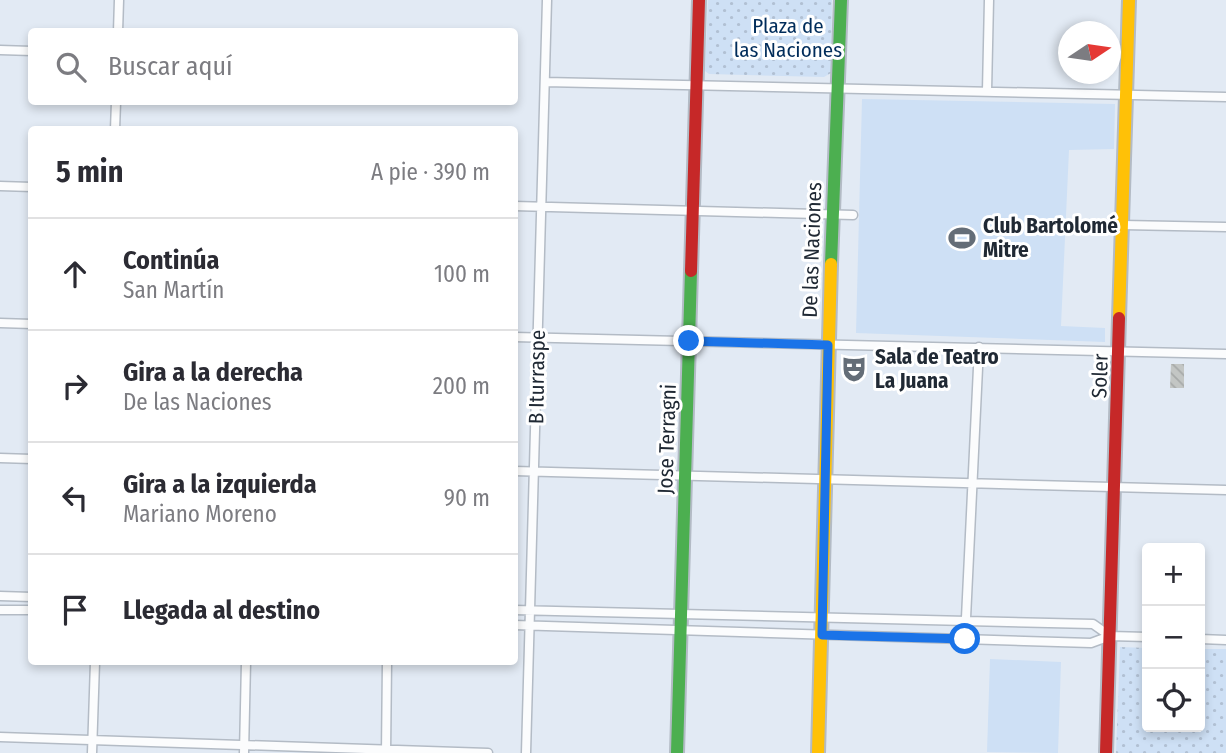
<!DOCTYPE html>
<html lang="es">
<meta charset="utf-8">
<style>
body{margin:0;font-family:"Fira Sans Condensed",sans-serif;background:#f7f7f7;color:#2b2b33}
.controls{position:absolute;right:21px;bottom:21px;display:grid;overflow:hidden;border-radius:7px;box-shadow:0 4px 10px #0003}
.controls button{width:63px;height:63px;display:grid;place-items:center;padding:0;border:0;border-bottom:2px solid #e1e1e2;background:#fff;color:#2b2b33;font:35px sans-serif}
.compass{position:absolute;left:1058px;top:21px;width:63px;height:63px;border-radius:50%;background:#fff;box-shadow:0 4px 10px #0003;rotate:77deg}
.stop{position:absolute;width:21px;height:21px;margin:-16px;border:5px solid #1a73e8;border-radius:50%;background:#fff}
.stop.end{background:#1a73e8;border-color:#fff;box-shadow:0 2px 7px #0008}
.list{margin:0;padding:0;list-style:none}
h2{display:flex;justify-content:space-between;align-items:center;height:91px;margin:0;padding:0 28px;font-size:30px}
h2 small{font-size:23px;font-weight:400;color:#7c7c81}
.list li{display:grid;grid-template-columns:46px 1fr auto;gap:21px;align-items:center;box-sizing:border-box;height:112px;padding:0 28px;border-top:2px solid #e1e1e2}
.list b{display:block;font-size:26px;white-space:nowrap}
.list p{margin:0;font-size:23px;white-space:nowrap;color:#7c7c81}
.list em{font-size:23px;font-style:normal;color:#7c7c81}
.icon{flex:none;width:38px;height:38px;fill:none;stroke:currentColor;stroke-width:2;stroke-linecap:round;stroke-linejoin:round}
.map{position:relative;flex:none;width:1226px;height:753px;overflow:hidden}
.search{position:absolute;background:#fff;box-shadow:0 4px 10px #0003;left:28px;top:28px;width:490px;height:77px;display:flex;align-items:center;gap:18px;box-sizing:border-box;padding:0 24px;border-radius:7px;color:#7c7c81;font-size:26px}
.panel{position:absolute;background:#fff;box-shadow:0 4px 10px #0003;left:28px;top:126px;width:490px;height:539px;border-radius:7px}
.map>svg:first-child{display:block}
.green{fill:#cee0f5}
.park{fill:url(#park-dots)}
.building{fill:url(#building-back-hatch)}
.lines{fill:none;stroke-linecap:round;stroke-linejoin:round}
.street-casing{stroke:#b3bbc5;stroke-width:11}
.fast-casing{stroke:#b3bbc5;stroke-width:16}
.slow-casing{stroke:#b3bbc5;stroke-width:16}
.jam-casing{stroke:#b3bbc5;stroke-width:16}
.street{stroke:#fbfcfd;stroke-width:8}
.fast{stroke:#4caf50;stroke-width:12}
.slow{stroke:#ffc107;stroke-width:12}
.jam{stroke:#c62828;stroke-width:12}
.route{stroke:#1a73e8;stroke-width:9}
.labels{text-anchor:middle;dominant-baseline:central;stroke-width:6;stroke-linejoin:round;paint-order:stroke}
.park-label{font-size:21px;fill:#002c5a;stroke:#fff}
.poi-label{font-size:21px;font-weight:bold;fill:#202934;stroke:#fff;text-anchor:start}
.street-label{font-size:21px;fill:#202934;stroke:#fff}
</style>
<div class="map">
<svg width="1226" height="753" viewBox="0 0 1226 753">
<defs>
<pattern id="park-dots" width="8" height="8" patternUnits="userSpaceOnUse" patternTransform="scale(1.75)"><rect width="8" height="8" fill="#cee0f5"/><path d="M2 2h.1M6 6h.1" fill="none" stroke="#b1c0d3" stroke-width="1.8" stroke-linecap="round"/></pattern>
<pattern id="building-back-hatch" width="6" height="6" patternUnits="userSpaceOnUse" patternTransform="scale(1.75)"><rect width="6" height="6" fill="#c3c6c4"/><path d="M-1 5l2 2M0 0l6 6M5-1l2 2" fill="none" stroke="#a7aaa9"/></pattern>
</defs>
<rect width="100%" height="100%" fill="#e2eaf4"/>
<path class="green" d="M862 99 1115 104 1114 149 1069 150 1061 326 1105 328V342L856 333Z
M990 659 1061 662 1058 753 987 752Z"/>
<path class="park" d="M708 0H832L831 73 824 77 709 74 705 71Z
M1120 647 1147 648V727H1200V649H1226V753H1116Z"/>
<path class="building" d="M1171 364H1184V388H1170Z"/>
<g class="lines">
<g class="street-casing">
<path id="street" d="M118 32 119 0
M0 50 32 51
M545 82 1226 97
M987 91 989 0
M115 130 116 102
M0 186 32 187
M514 206 853 215
M1123 225 1226 227
M0 323 32 324
M514 337 1226 354
M0 458 32 459
M514 471 1226 490
M0 596 32 597
M0 610H32
M514 610 1093 624 1110 636
M514 625 1091 643 1110 636 1147 637
M965 639 979 347
M1200 639 1226 640
M0 737 488 753
M92 753 95 662
M244 753 246 662
M386 753 387 662
M526 753 547 0"/>
</g>
<g class="fast-casing">
<path id="fast" d="M831 264 841 0
M677 753 691 271"/>
</g>
<g class="slow-casing">
<path id="slow" d="M1119 318 1129 0
M818 753 831 264"/>
</g>
<g class="jam-casing">
<path id="jam" d="M691 271 699 0
M1106 753 1119 318"/>
</g>
<use href="#street" class="street"/>
<use href="#fast" class="fast"/>
<use href="#slow" class="slow"/>
<use href="#jam" class="jam"/>
</g>
<g class="lines">
<path class="route" d="M689 341 828 345 822 635 965 639"/>
</g>
<defs>
<g id="stadium-bare" transform="scale(2.1)"><path d="M0-5a6.5 5 0 1 0 0 10a6.5 5 0 1 0 0-10ZM-3.5-1.8h7v3.6h-7Z" fill="#646d77" stroke="#fff" stroke-width="2.5" paint-order="stroke"/></g>
<g id="theatre-bare" transform="scale(2.1)"><path d="M-5-5.5Q0-4 5-5.5V0Q5 5 0 6Q-5 5-5 0ZM-3.3-2.5H-1v1.5H-3.3ZM1-2.5H3.3v1.5H1ZM-2.8 1Q0 5.5 2.8 1Z" fill="#646d77" stroke="#fff" stroke-width="2.5" paint-order="stroke"/></g>
</defs>
<g fill-rule="evenodd">
<use href="#stadium-bare" x="962" y="238"/>
<use href="#theatre-bare" x="854" y="369"/>
</g>
<g class="labels">
<g class="park-label">
<text x="788" y="26">Plaza de<tspan x="788" dy="24">las Naciones</tspan></text>
</g>
<g class="poi-label">
<text x="983" y="226">Club Bartolomé<tspan x="983" dy="24">Mitre</tspan></text>
<text x="875" y="357">Sala de Teatro<tspan x="875" dy="24">La Juana</tspan></text>
</g>
<g class="street-label">
<text transform="translate(812 250) rotate(-88)">De las Naciones</text>
<text transform="translate(1100 376) rotate(-88)">Soler</text>
<text transform="translate(537 377) rotate(-89)">B Iturraspe</text>
<text transform="translate(667 439) rotate(-88)">Jose Terragni</text>
</g>
</g>
</svg>
<div class="controls">
<button>+</button>
<button>−</button>
<button><svg class="icon" aria-label="locate" viewBox="0 0 24 24"><circle cx="12" cy="12" r="6"/><path d="M12 2v4M12 18v4M2 12h4M18 12h4"/></svg></button>
</div>
<svg class="compass" viewBox="-18 -18 36 36"><path d="M0-13l5 13h-10z" fill="#e53935"/><path d="M0 13l5-13h-10z" fill="#7c7c81"/></svg>
<div class="stop" style="left:965px;top:639px"></div>
<div class="stop end" style="left:689px;top:341px"></div>
<div class="search"><svg class="icon" aria-label="search" viewBox="0 0 24 24"><circle cx="10" cy="10" r="6"/><path d="M15 15l6 6"/></svg>Buscar aquí</div>
<section class="panel">
<h2>5 min<small>A pie · 390 m</small></h2>
<ul class="list">
<li><svg class="icon" aria-label="ahead" viewBox="0 0 24 24"><path d="M12 20V5M6 11l6-6 6 6"/></svg><div><b>Continúa</b><p>San Martín</p></div><em>100 m</em></li>
<li><svg class="icon" aria-label="right" viewBox="0 0 24 24"><path d="M7 20v-9h11M14 6l5 5-5 5"/></svg><div><b>Gira a la derecha</b><p>De las Naciones</p></div><em>200 m</em></li>
<li><svg class="icon" aria-label="left" viewBox="0 0 24 24"><path d="M17 20v-9H6M10 6l-5 5 5 5"/></svg><div><b>Gira a la izquierda</b><p>Mariano Moreno</p></div><em>90 m</em></li>
<li><svg class="icon" aria-label="arrive" viewBox="0 0 24 24"><path d="M6 21V4h12l-3 4 3 4H6"/></svg><div><b>Llegada al destino</b></div></li>
</ul>
</section>
</div>
